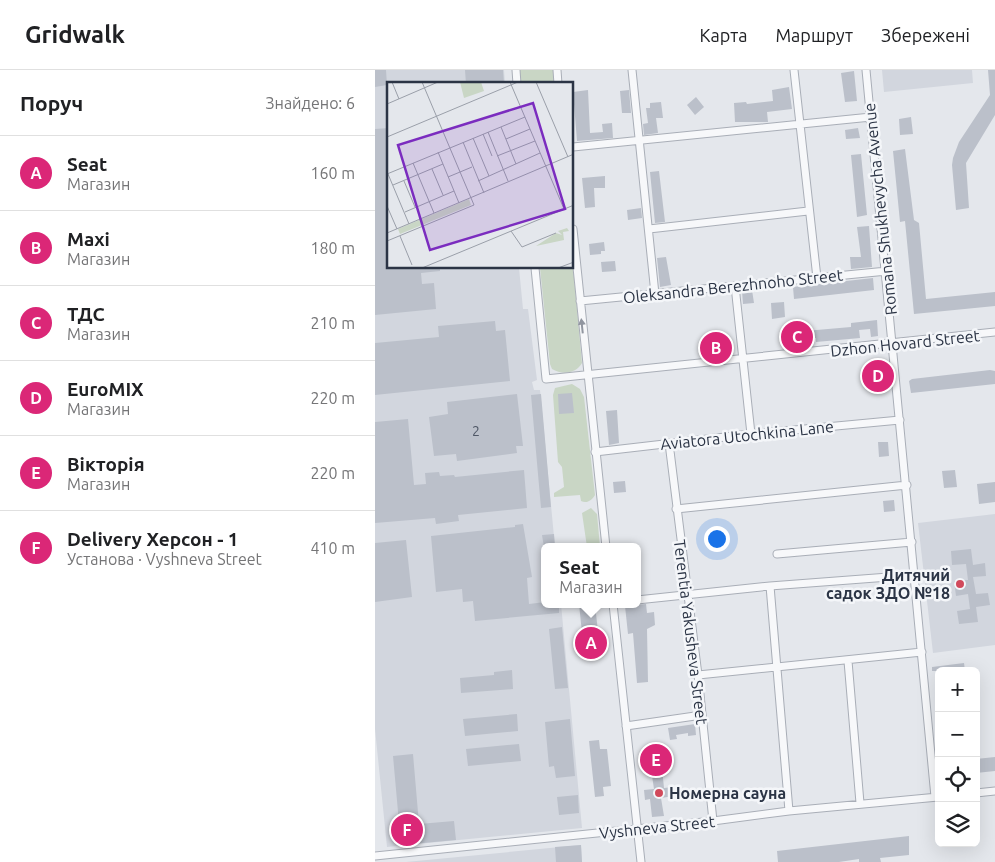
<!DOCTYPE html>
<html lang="uk">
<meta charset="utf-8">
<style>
body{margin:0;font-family:Ubuntu,sans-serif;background:#f2f2f2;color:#202124}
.controls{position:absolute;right:15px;bottom:15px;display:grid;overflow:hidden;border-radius:8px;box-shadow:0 5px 20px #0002}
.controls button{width:45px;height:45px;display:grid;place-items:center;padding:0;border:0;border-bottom:1px solid #e0e0e0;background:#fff;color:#202124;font:25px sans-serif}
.you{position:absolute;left:341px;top:468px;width:18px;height:18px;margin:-12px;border:4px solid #fff;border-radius:50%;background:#1a73e8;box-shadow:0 0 0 8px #1a73e833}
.badge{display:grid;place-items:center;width:32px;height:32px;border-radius:50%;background:#db2777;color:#fff;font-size:16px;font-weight:700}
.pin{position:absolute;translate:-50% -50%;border:2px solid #fff;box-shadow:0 1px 5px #0006}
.popup{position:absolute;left:166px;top:473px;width:100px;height:65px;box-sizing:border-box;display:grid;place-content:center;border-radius:8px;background:#fff;filter:drop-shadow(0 1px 4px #0005);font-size:16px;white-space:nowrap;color:#757577}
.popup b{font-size:19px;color:#202124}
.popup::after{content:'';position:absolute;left:50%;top:100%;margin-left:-10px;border:10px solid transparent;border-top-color:#fff}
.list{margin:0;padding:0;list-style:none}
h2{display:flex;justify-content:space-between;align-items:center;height:65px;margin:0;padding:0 20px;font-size:21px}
h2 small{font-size:16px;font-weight:400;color:#757577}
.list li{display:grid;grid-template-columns:32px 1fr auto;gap:15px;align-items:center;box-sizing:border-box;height:75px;padding:0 20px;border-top:1px solid #e0e0e0}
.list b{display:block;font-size:19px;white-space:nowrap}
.list p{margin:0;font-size:16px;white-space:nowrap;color:#757577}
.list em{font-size:16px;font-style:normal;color:#757577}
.icon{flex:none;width:28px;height:28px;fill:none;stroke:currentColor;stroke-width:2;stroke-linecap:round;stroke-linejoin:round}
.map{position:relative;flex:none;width:620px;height:792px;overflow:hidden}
header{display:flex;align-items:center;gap:30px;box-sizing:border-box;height:70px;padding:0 25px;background:#fff;border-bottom:1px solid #e0e0e0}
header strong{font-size:24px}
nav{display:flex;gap:28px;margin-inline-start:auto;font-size:18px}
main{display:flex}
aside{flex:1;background:#fff}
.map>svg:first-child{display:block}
.built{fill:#d2d6de}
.green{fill:#c9d6c5}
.building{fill:#bbc0ca}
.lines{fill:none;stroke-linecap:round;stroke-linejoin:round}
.minor-casing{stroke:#a9aeb7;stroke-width:9}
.minor{stroke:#f7f8fa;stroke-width:7}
.oneway{fill:#9196a0}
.poi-dot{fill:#d1495b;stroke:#f4f6f9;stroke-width:2}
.labels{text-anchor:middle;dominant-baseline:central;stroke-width:5;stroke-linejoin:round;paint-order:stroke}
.number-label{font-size:14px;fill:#4f5766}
.street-label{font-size:16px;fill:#2b3445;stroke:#f4f6f9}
.poi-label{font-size:16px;font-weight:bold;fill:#2b3445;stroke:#f4f6f9;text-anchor:end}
.inset-road{fill:none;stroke:#9a9fa9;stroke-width:1}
.view{fill:#7b2cbf;fill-opacity:0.15;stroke:#7b2cbf;stroke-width:2.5}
.inset-edge{fill:none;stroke:#2b3445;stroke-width:2.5}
</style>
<header>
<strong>Gridwalk</strong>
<nav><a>Карта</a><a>Маршрут</a><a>Збережені</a></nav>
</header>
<main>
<aside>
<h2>Поруч<small>Знайдено: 6</small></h2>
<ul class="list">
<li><span class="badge">A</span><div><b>Seat</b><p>Магазин</p></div><em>160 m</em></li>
<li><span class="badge">B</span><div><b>Maxi</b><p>Магазин</p></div><em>180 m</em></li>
<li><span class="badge">C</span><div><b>ТДС</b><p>Магазин</p></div><em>210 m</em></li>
<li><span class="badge">D</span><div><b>EuroMIX</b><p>Магазин</p></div><em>220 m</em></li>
<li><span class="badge">E</span><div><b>Вікторія</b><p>Магазин</p></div><em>220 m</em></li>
<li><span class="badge">F</span><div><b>Delivery Херсон - 1</b><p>Установа · Vyshneva Street</p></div><em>410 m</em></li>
</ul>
</aside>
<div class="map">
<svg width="620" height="792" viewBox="0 0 620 792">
<rect width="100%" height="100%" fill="#e4e7ec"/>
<path class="built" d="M0 0H129L130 14H14V198H144L148 239H153L162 310 157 312 159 320H165L180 477H170V534H186L207 758 12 777 0 659Z
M507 0H597L598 13 509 22Z
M620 444V575L558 583 543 453Z
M206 775 207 792H31Z"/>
<path class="green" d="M144 0H178L179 14H146Z
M198 197 207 293C201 304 187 305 177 299L175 294 165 198Z
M197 314 205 319 209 327 220 425C217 430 212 434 206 431L205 425 179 427V423L189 417 187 397 183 392 178 325 180 318Z
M216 438 222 444 225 477H212L207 443Z"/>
<path class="building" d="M0 0H11L12 15 0 17Z
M90 0H128L129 14H91Z
M613 0H620V45L591 93 594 138 581 140 577 95 578 88 584 72 615 25Z
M479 1 482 31 470 32 466 3Z
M414 17 417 39 392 42 393 52H360L359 33 371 32 372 34 398 31 397 20Z
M213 20 215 63 228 62 227 54 237 53 238 68 202 71 198 22Z
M254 20 256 43H247L245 21Z
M321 27 329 37 320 45 312 35Z
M286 32 288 48H281L283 63 269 65 268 54 273 53 271 38H275V33Z
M536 47 538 64 525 65 524 49Z
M14 58V198H65V201L46 203 47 214 59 213 61 239 0 245V59Z
M483 58 485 68 471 69 470 60Z
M530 79 539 150 544 153 551 229 620 222V236L539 244 530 151 525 152 518 81Z
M486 84 492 145 482 147 476 85Z
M284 101 290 152 280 153 275 102Z
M230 106V118H219L220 137 210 138 207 108Z
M266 138 267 148 253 150 252 140Z
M494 156 497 197 476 199 475 187H486L482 157Z
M229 172 230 181H226V184L215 185 214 174Z
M291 187 296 215 285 217 282 188Z
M240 191 241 201 227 202 226 192Z
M498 208 499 220 419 229 418 217Z
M377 220 379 233 368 234 367 221Z
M409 232 410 247 397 249 396 233Z
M429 250 430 261 476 257V253L502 250 503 266 496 267 495 259 484 260 485 268 441 272V268L416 271 413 252Z
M120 251 121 261 130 260 135 311 0 325V273L64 267 63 256Z
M511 290 513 321 496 322 494 291Z
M615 300 620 301V314L536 323 534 311 537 309Z
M197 323 199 343 184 344 183 324Z
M142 324 148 376H141L142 383 82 391 81 384 59 386 54 347 73 344 72 332Z
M166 324 176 437 166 438 156 325Z
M242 340 244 373 234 375 231 341Z
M33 349 39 415 51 414 50 403 64 402 65 406 79 405 80 407 149 400 152 438 83 445 84 451 61 454 60 448 0 453V352Z
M503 372H513L514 386 504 387Z
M580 400 582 417 569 418 567 401Z
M250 411 251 422 239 423 238 412Z
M620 412V432L604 434 602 414Z
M519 430 520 441 509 442 508 431Z
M148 454 157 507 152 508 154 534 170 532V534H184V543L100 551 98 531 88 532 87 519 61 522 56 466 140 457V455Z
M179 464 180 477H169L167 465Z
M31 470 37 527 0 532V473Z
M596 479 598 495 610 493 611 506 598 507 601 524 613 523 615 535 601 537 603 552 584 554 582 541 595 539 593 524 581 526 579 511 593 510 591 494 577 495 576 481Z
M204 534H220L225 581 209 582Z
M271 534 272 543 279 542 280 555 272 559 273 612 262 613 258 563 253 564 250 536Z
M187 557 193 618 180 619 174 559Z
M589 593 590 601H557V597Z
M137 600 138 619 86 623 85 608 119 605V602Z
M142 644 143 661 90 666 88 649Z
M195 649 200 706 181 708 179 696 174 697 170 652Z
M320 654 321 665 313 666V663L301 665 302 669 295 670 293 658Z
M224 670 225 679H232L236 716 228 717 229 726 220 727 214 671Z
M144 674 146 691 93 696 91 679Z
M294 680 296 697 287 698 289 718 298 717 299 726 286 728 289 746 277 747 275 729 270 730 269 720 279 719 276 699 268 700 266 683Z
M38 684 44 754 79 751 81 770 26 775 18 686Z
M620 687V701L601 703V689Z
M203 725 204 743 184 745 182 727Z
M534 766V785L505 788 506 792H484V789L464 792H403L402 781Z
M206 775 207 792H181L180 777Z"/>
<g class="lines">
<g class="minor-casing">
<path id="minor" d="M141 0 142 14
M182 0 183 14
M257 0 280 224
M419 0 442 208
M491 0 560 727
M198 77 496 47
M198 159 231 477
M274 159 433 141
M160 198 171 309 620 262
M360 216 376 364
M205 231 512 201
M294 373 323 605 338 751
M220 382 376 364 525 350
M301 439 532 415
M402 484 537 472
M395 516 414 741
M262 530 395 516 540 505
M238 534 266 792
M473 591 485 733
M323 605 547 582
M251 656 327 645
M601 723 620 721
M0 786 338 751 414 741 563 727"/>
</g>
<use href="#minor" class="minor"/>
</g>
<defs><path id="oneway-solid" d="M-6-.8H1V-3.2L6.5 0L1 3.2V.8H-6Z" transform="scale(1.25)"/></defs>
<use class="oneway" href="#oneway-solid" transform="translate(207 256) rotate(-96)"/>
<g class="poi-dot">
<circle cx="585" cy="514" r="5"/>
<circle cx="284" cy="723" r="5"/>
</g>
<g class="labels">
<g class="number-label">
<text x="101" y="361">2</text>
</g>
<g class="street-label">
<text transform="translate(505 139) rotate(-96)">Romana Shukhevycha Avenue</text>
<text transform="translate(358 216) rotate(-6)">Oleksandra Berezhnoho Street</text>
<text transform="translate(530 273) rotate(-6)">Dzhon Hovard Street</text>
<text transform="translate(372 365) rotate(-6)">Aviatora Utochkina Lane</text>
<text transform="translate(316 562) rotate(83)">Terentia Yakusheva Street</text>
<text transform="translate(282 757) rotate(-6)">Vyshneva Street</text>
</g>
<g class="poi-label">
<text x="575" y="505">Дитячий<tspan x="575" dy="18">садок ЗДО №18</tspan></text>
<text x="294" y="723" text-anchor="start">Номерна сауна</text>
</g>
</g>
<g transform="translate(12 12)">
<rect width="186" height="186" fill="#e4e7ec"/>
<path d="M73 0H94L97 9 77 16ZM82 117 84 123 13 152 11 147ZM180 146 182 149 176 150 177 158 149 164 169 151 175 153 171 149Z" fill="#c9d6c5"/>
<path class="inset-road" d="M5 0 12 17M123 0 177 127M149 0 181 75M0 22 51 0M114 45 129 82M101 50 121 99M96 52 105 74M0 55 131 0M86 56 102 94M119 57 143 47M76 60 97 111M51 70 72 121M110 74 148 59M26 81 47 131M45 87 56 113M0 92 138 35M1 92 22 142M61 95 85 85M17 99 28 125M91 99 153 71M6 103 56 82M0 124 10 147M18 130 67 109M124 149 135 165 169 151M0 151 187 72M13 154 25 183M0 159 87 123 35 0M35 186 187 123M171 186 187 180"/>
<path class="view" d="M146 21 178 127 43 168 11 63Z"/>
<rect width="186" height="186" class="inset-edge"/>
</g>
</svg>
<div class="controls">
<button>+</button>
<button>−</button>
<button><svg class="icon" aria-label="locate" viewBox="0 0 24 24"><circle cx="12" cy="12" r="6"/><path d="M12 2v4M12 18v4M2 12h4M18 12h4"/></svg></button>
<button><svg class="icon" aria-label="layers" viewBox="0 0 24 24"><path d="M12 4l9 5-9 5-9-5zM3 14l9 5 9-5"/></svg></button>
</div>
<div class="you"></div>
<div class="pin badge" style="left:216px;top:573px">A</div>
<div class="popup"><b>Seat</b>Магазин</div>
<div class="pin badge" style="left:341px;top:278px">B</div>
<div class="pin badge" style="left:422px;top:267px">C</div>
<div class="pin badge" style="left:503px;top:306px">D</div>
<div class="pin badge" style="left:281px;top:690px">E</div>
<div class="pin badge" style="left:32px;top:760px">F</div>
</div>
</main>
